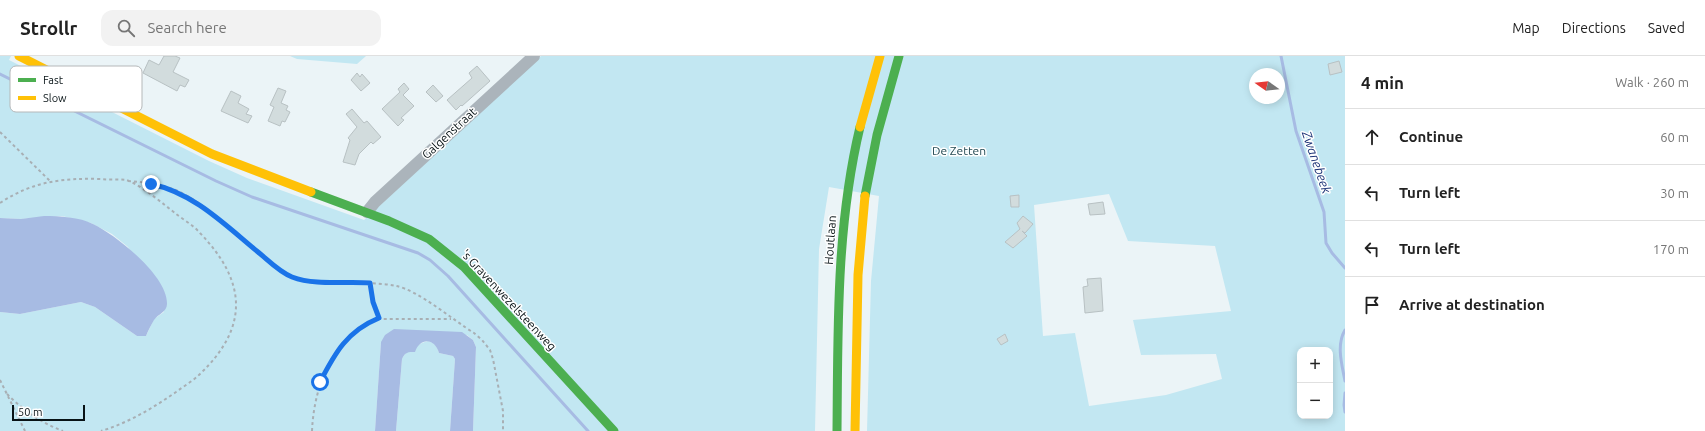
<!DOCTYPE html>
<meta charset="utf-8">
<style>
body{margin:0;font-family:Ubuntu,sans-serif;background:#f2f2f2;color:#222}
.controls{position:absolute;right:12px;bottom:12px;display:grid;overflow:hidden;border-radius:8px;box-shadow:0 2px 10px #0003}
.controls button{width:36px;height:36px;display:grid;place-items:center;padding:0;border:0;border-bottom:1px solid #e0e0e0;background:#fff;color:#222;font:20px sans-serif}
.compass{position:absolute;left:1249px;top:12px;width:36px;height:36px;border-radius:50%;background:#fff;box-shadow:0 2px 10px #0003;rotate:284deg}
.scale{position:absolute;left:12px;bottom:10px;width:73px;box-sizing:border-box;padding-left:4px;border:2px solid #081316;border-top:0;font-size:11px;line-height:14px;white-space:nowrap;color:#081316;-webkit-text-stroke:3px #fff;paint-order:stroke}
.stop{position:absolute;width:12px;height:12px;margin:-9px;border:3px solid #1a73e8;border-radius:50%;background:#fff}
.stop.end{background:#1a73e8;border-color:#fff;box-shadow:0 1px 4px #0008}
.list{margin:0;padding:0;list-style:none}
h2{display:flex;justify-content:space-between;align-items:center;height:52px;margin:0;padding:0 16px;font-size:17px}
h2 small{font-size:13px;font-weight:400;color:#767676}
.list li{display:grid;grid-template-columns:26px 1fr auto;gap:12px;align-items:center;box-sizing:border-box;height:56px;padding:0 16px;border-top:1px solid #e0e0e0}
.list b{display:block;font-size:15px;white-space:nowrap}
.list em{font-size:13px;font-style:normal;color:#767676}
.icon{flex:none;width:22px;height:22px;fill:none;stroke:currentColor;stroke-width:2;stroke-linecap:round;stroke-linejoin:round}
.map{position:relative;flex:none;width:1345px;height:375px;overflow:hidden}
header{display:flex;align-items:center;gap:24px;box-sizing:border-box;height:56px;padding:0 20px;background:#fff;border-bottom:1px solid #e0e0e0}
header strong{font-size:19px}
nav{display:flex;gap:22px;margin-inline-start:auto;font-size:14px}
.search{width:280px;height:36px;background:#f2f2f2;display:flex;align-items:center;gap:10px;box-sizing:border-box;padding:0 14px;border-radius:12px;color:#767676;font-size:15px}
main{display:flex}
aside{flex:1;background:#fff}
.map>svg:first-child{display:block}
.green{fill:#c2e7f2;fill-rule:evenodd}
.water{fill:#a7bbe3}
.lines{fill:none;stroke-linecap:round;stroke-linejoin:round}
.stream{stroke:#a7bbe3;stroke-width:3}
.building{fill:#d2dcdd;stroke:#b8c1c3}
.path{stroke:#a8afb4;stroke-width:2;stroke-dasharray:3 3;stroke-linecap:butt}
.street{stroke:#abb4bb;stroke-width:12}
.fast{stroke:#4caf50;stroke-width:9}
.slow{stroke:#ffc107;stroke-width:9}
.route{stroke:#1a73e8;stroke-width:5}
.labels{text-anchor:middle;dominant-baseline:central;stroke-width:3;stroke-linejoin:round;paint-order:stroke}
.street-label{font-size:12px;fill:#081316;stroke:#fff}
.park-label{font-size:12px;fill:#234a54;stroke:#fff}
.water-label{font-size:13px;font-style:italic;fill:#1c3376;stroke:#fff}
.key{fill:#fff;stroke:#b5b8b9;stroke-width:1}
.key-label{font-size:11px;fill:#081316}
</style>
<header>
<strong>Strollr</strong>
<div class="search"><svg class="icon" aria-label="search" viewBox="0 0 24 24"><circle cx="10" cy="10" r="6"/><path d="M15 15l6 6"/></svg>Search here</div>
<nav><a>Map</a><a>Directions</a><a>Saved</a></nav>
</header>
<main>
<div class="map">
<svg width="1345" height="375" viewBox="0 0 1345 375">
<rect width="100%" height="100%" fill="#ebf4f7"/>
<path class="green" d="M0 0H11L9 4 209 105 247 122 364 164 541 0H1345V375H867L871 225 879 140 829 131 819 193 815 375H473L476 291 473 284 467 279 381 286 375 375H0V256L20 258 81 246 95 251 137 280H146L154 263 164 256 128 191 112 178 91 167 62 160 21 163 0 162ZM1255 18H1279V42H1255ZM1109 138 1128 185 1215 190 1231 255 1133 264 1141 299 1216 298 1222 323 1166 339 1089 350 1075 277 1043 280 1034 149ZM1300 294H1330V360H1300Z
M290 0H366L357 8 297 3Z
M428 285C435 287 437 290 439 297L453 300 455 303 450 375H396L402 303C405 295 420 287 428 285Z"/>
<path class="water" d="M44 160C59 160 80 161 93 168 116 179 168 220 167 248 167 256 158 258 154 264 151 269 148 275 146 280H137L95 251 81 246 20 258 0 256V162L21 163Z
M394 273 462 276 473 284 476 291 473 375H450L455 303 453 300 439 297C435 282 420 281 415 296 408 296 405 296 402 303L396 375H375L381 286 385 279Z"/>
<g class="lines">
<path class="stream" d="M1281 0 1296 75 1324 156 1326 187 1332 197 1345 212
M0 18 216 125 252 141 418 197 430 204 448 220 588 375
M1345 274C1336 289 1342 309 1345 325
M1345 337 1344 349 1345 356"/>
</g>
<path class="building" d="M164 0H175L180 2 173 16 189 24 185 31 180 29 177 35 143 17 149 4 159 9Z
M1339 5 1342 16 1330 19 1328 8Z
M477 10 490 25 462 50 461 49 456 54 447 44 472 22 469 17Z
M357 17 360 21 362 18 370 27 361 35 351 24Z
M404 27 409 33 403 39 414 50 401 62 404 64 398 70 382 53 400 36 398 33Z
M433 29 443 40 436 46 426 36Z
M278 32 286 35 281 47 288 50 286 54 290 56 285 66 282 65 280 70 268 65 274 51 270 49Z
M231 35 241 40 238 47 249 53 246 58 252 60 248 67 221 55Z
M352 53 364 67 367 65 381 81 373 88 371 86 359 98 355 109 343 106 350 84 348 82 357 71 346 58Z
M1019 139V151H1011L1010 140Z
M1103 146 1105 158 1090 159 1088 148Z
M1023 160 1033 168 1025 177 1022 175 1027 180 1013 192 1005 186 1020 173 1017 167Z
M1101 222 1103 255 1085 257 1083 231 1088 230 1087 223Z
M1005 278 1008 285 1001 289 997 283Z"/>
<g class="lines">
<path class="path" d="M0 76 50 125
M128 125C141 126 154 127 167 131 196 139 229 172 253 192 264 201 277 215 291 221 320 232 364 223 396 230 418 234 453 264 474 277L482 284 490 294 493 303 503 355V375
M0 147C33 125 63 122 101 123 109 124 118 123 126 124 138 127 165 149 176 158 184 164 193 169 200 177 246 225 250 270 200 318 193 325 184 330 176 336 153 352 128 367 101 375
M370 227 373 246 379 263H451
M0 324 25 375
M7 338C23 354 41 367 63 375
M312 375C314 329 333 280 379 263"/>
<path class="street" d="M367 156 375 146 534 0"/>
<path class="fast" d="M311 136 389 165 429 183 464 211 614 375
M865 140 877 79 899 0
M837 375C838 273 836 171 860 71"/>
<path class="slow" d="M19 0 212 98 311 136
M860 71 880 0
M855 375 858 219 865 140"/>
</g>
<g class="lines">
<path class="route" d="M151 128C194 137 225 169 258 196 268 204 279 216 292 221 316 230 345 225 370 227L373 246 379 262C347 275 335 297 320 326"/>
</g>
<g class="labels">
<g class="street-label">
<text transform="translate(449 77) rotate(-43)">Galgenstraat</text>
<text transform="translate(830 184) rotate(-86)">Houtlaan</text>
<text transform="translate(509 244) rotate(47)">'s Gravenwezelsteenweg</text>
</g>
<g class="park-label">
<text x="959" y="94">De Zetten</text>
</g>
<g class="water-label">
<text transform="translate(1317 106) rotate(71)">Zwanebeek</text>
</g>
</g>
<rect x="10" y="10" width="132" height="46" rx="6" class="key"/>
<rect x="18" y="22" width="18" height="4" fill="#4caf50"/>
<rect x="18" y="40" width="18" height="4" fill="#ffc107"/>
<g class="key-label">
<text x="43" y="28">Fast</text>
<text x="43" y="46">Slow</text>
</g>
</svg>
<div class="controls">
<button>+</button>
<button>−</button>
</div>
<svg class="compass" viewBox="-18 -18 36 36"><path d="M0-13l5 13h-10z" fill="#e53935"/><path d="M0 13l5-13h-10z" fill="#767676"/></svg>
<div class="scale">50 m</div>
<div class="stop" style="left:320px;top:326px"></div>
<div class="stop end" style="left:151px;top:128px"></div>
</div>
<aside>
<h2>4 min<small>Walk · 260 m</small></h2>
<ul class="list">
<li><svg class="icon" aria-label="ahead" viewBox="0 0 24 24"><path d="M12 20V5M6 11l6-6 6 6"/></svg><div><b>Continue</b></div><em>60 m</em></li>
<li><svg class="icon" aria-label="left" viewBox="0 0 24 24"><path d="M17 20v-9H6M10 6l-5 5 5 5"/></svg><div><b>Turn left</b></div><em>30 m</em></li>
<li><svg class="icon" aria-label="left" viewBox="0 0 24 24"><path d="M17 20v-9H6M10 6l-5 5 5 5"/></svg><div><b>Turn left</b></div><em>170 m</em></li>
<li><svg class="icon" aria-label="arrive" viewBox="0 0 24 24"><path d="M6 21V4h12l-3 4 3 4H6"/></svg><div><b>Arrive at destination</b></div></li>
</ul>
</aside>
</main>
